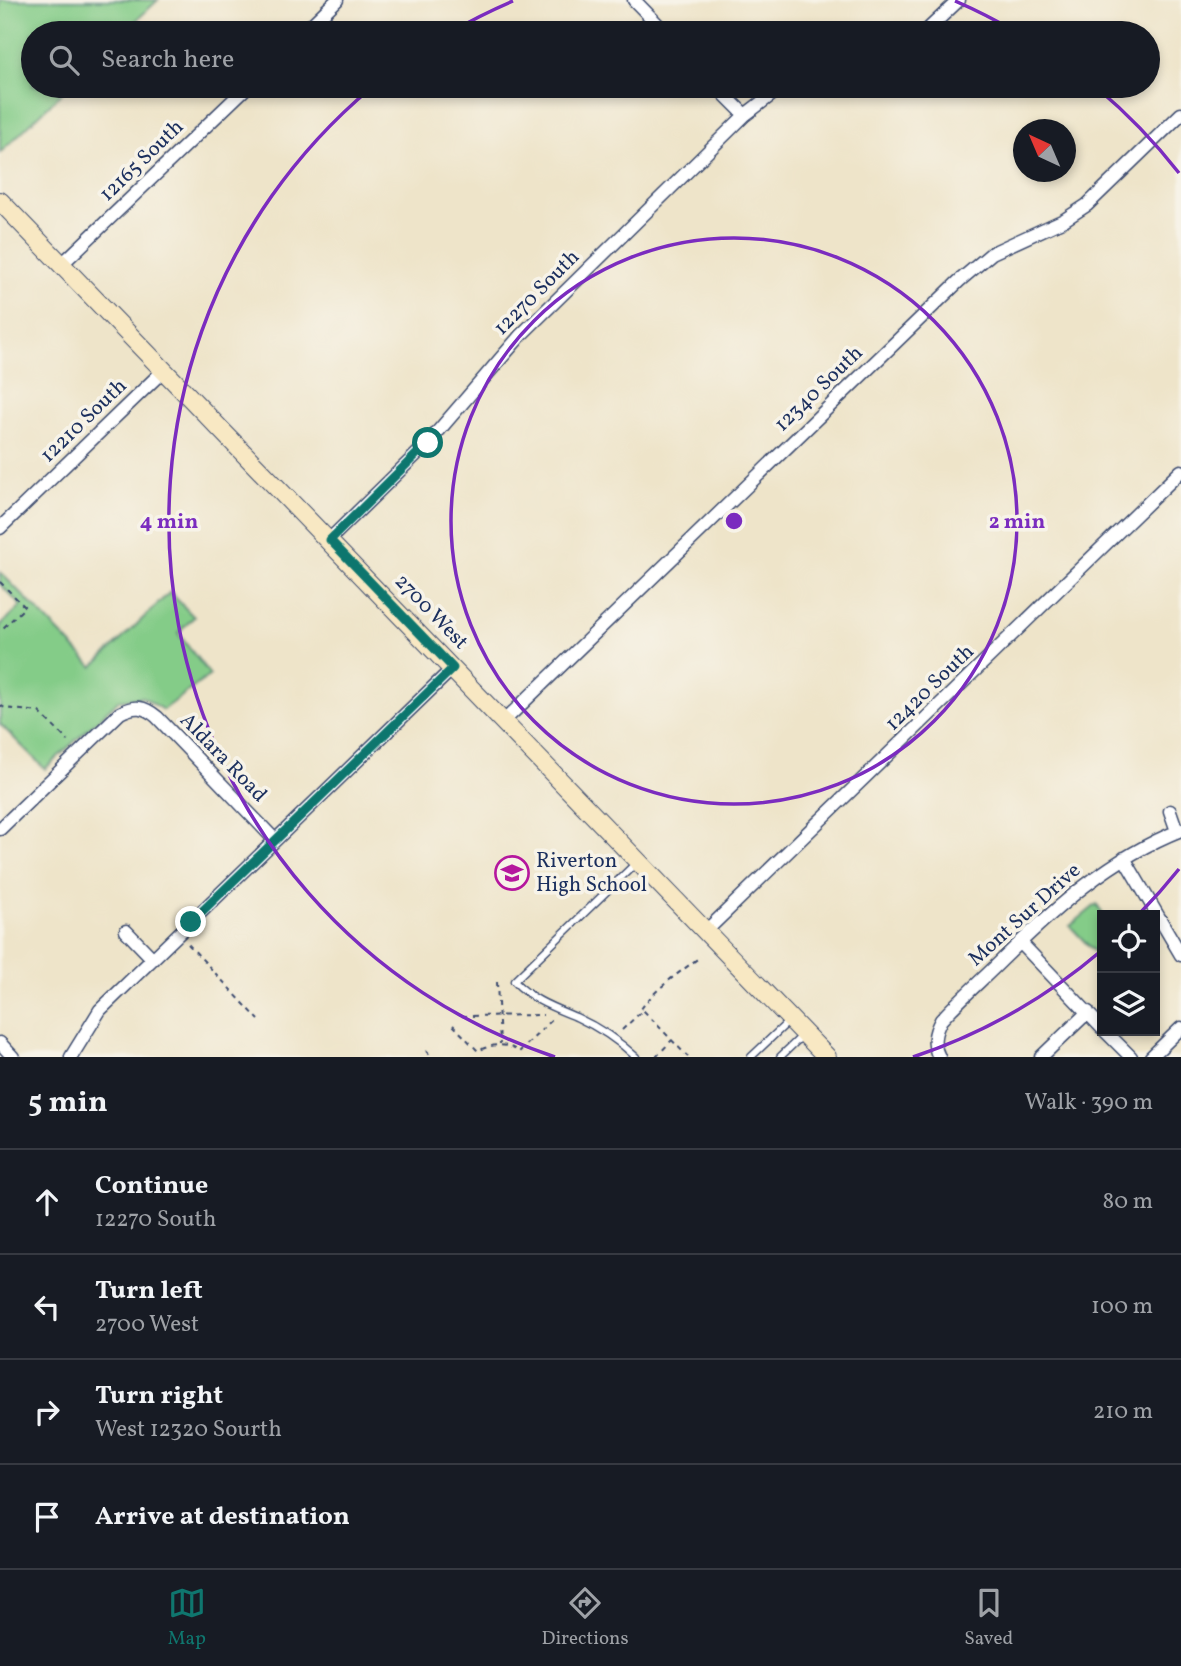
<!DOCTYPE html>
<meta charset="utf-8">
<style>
body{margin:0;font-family:Vollkorn,serif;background:#20242c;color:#f1f3f6}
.controls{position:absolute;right:21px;bottom:21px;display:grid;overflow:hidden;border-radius:0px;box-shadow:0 4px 10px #0003}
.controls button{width:63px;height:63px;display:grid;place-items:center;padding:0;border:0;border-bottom:2px solid #363941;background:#171b24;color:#f1f3f6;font:35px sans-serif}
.compass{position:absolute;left:1013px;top:119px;width:63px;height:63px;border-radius:50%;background:#171b24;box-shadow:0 4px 10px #0003;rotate:316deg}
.stop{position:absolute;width:21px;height:21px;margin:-16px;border:5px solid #0f766e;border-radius:50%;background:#fff}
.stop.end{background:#0f766e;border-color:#fff;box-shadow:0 2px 7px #0008}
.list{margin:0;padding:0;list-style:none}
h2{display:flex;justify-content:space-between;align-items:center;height:91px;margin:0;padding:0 28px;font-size:30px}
h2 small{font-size:23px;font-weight:400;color:#9ea1a6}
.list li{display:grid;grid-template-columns:46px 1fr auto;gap:21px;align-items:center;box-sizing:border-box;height:105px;padding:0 28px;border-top:2px solid #363941}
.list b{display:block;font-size:26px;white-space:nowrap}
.list p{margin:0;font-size:23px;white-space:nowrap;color:#9ea1a6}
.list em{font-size:23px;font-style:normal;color:#9ea1a6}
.icon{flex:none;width:38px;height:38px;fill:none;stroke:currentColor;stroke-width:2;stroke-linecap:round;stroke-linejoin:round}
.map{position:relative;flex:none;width:1181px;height:1057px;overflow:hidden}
.search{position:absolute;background:#171b24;box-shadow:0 4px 10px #0003;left:21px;right:21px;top:21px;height:77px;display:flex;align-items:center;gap:18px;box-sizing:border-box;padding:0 24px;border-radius:38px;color:#9ea1a6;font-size:26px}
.sheet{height:511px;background:#171b24}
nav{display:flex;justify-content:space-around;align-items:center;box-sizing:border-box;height:98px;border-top:2px solid #363941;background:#171b24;font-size:19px;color:#9ea1a6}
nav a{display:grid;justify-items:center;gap:4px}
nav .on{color:#0f766e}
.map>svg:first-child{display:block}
.green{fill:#84cc88;stroke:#507e73;stroke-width:2}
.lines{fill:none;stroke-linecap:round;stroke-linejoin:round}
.service-casing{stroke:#3b4a6e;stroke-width:9}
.minor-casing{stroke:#3b4a6e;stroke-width:15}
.secondary-casing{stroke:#3b4a6e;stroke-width:20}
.path{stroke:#3b4a6e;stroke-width:2;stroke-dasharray:5 5;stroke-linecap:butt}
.service{stroke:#fff;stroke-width:6}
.minor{stroke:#fff;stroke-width:12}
.secondary{stroke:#f8e8c3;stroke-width:18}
.route{stroke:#0f766e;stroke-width:9}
.ring{fill:none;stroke:#7b2cbf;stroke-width:3.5}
.labels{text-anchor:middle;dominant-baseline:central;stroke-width:7;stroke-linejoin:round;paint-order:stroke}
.street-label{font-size:21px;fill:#1b2f5e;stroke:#f7f3e8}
.poi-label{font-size:21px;fill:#1b2f5e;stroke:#f7f3e8;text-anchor:start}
.centre{fill:#7b2cbf;stroke:#f7f3e8;stroke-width:3.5}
.ring-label{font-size:21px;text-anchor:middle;font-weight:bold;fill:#7b2cbf;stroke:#f7f3e8;stroke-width:7;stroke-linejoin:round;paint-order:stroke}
</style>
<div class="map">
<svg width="1181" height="1057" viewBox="0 0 1181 1057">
<rect width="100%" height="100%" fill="#f7f3e8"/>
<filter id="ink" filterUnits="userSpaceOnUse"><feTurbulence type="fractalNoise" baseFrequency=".0143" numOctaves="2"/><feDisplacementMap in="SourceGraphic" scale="14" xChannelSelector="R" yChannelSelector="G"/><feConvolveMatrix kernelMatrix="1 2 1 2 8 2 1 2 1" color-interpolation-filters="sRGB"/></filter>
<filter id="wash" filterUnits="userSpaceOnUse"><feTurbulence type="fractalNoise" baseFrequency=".00686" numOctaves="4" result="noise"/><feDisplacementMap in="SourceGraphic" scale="28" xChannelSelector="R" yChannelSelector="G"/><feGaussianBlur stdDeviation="1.57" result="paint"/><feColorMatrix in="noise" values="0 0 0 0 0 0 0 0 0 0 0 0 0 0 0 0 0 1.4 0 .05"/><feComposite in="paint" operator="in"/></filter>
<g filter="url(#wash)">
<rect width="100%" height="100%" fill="#eee4c9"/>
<path class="green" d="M0 0H158L123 33H33V86H69L0 153Z
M0 572 93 667 170 592 194 617 178 633 210 675 163 710 143 697 119 700 45 769 0 724V626L21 606 0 584Z
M1097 904 1103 915 1102 960 1070 926Z"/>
</g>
<g filter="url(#ink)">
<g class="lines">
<g class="service-casing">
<path id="service" d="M636 1057C619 1041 598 1027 576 1017 552 1007 532 1000 514 981L637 862
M751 1057 789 1021
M780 1057 804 1034"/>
</g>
<g class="minor-casing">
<path id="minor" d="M634 0 666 33
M303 33 337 0
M924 33 959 0
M716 86 745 115
M62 264 248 86
M0 528 164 370
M329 540 428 443 521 335 745 115 783 86
M505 720 959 281 992 253 1064 220 1087 205 1181 114
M1170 811 1177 831
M0 829 120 713C135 705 144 706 157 717L275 840
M1124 858 1181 955
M126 931 153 959
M705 932 1181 471
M1020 942 1102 1028
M1105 1031 1131 1057
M0 1043 13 1057
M71 1057 100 1010 453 668
M939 1057C932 1044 934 1033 941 1020 960 999 982 980 1003 959 1056 907 1110 858 1181 830
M1041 1057 1088 1012
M1151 1057 1181 1028"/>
</g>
<g class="secondary-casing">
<path id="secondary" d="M0 201 827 1057"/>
</g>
<path class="path" d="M0 582 25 607 0 631
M0 705 5 708 39 712 68 741
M188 944 259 1020
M497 982 500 1044
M641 1009C657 987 679 973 700 957
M462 1016 543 1015
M453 1025 478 1051C492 1044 506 1042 519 1052L553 1019
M622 1030 643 1010 688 1057
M426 1051 432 1057
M656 1057 672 1040"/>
<use href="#service" class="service"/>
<use href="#minor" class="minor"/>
<use href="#secondary" class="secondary"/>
</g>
</g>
<g class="lines" filter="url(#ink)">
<path class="route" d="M191 922 453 668 330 540 428 443"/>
</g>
<g class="ring">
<circle cx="734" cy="521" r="283"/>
<path d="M1179 869A565 565 0 0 1 1140 913M1101 951A565 565 0 0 1 913 1057M555 1057A565 565 0 0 1 371 88M451 32A565 565 0 0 1 513 1M955 1A565 565 0 0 1 1016 32M1097 88A565 565 0 0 1 1179 173"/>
</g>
<defs>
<g id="school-ring" transform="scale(1.75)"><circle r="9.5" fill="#f7f3e8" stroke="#b5179e" stroke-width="1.5"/><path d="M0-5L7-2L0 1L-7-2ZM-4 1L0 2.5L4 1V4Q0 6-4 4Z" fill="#b5179e"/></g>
</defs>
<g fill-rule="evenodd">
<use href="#school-ring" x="512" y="873"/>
</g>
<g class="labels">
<g class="street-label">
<text transform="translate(142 161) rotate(-44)">12165 South</text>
<text transform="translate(537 293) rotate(-45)">12270 South</text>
<text transform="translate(819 389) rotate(-44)">12340 South</text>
<text transform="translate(84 421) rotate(-44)">12210 South</text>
<text transform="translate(431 612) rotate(46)">2700 West</text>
<text transform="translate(930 688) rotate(-44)">12420 South</text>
<text transform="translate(223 758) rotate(46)">Aldara Road</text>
<text transform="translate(1025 915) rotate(-42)">Mont Sur Drive</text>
</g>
<g class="poi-label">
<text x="536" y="861">Riverton<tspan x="536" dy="24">High School</tspan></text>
</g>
</g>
<circle cx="734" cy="521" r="10" class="centre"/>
<g class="ring-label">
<text x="1017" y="528">2 min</text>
<text x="169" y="528">4 min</text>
</g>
</svg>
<div class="controls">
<button><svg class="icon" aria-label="locate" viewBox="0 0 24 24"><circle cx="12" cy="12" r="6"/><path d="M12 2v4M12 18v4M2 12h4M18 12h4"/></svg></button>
<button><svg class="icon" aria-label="layers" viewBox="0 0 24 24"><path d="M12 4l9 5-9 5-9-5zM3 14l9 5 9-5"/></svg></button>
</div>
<svg class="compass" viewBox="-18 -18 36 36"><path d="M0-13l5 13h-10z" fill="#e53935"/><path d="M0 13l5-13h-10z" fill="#9ea1a6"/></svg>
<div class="stop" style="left:428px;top:443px"></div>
<div class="stop end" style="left:191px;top:922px"></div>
<div class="search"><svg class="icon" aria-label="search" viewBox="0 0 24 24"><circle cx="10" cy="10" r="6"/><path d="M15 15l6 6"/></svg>Search here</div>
</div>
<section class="sheet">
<h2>5 min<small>Walk · 390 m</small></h2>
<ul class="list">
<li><svg class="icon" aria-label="ahead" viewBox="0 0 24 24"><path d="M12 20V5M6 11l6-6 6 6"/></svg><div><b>Continue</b><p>12270 South</p></div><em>80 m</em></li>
<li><svg class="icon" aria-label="left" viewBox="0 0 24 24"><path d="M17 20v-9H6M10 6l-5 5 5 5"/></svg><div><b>Turn left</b><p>2700 West</p></div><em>100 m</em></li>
<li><svg class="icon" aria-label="right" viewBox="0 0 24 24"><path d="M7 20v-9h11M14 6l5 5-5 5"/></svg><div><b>Turn right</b><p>West 12320 Sourth</p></div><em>210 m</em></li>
<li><svg class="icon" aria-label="arrive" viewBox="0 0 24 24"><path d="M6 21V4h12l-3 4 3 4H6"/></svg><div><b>Arrive at destination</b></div></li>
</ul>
</section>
<nav>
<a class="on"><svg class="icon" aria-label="map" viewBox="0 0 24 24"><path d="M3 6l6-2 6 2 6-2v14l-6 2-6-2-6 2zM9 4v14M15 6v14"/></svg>Map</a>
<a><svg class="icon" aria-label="directions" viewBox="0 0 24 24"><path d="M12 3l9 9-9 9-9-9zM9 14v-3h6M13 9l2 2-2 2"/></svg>Directions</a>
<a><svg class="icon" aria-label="saved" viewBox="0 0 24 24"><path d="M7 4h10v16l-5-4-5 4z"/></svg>Saved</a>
</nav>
